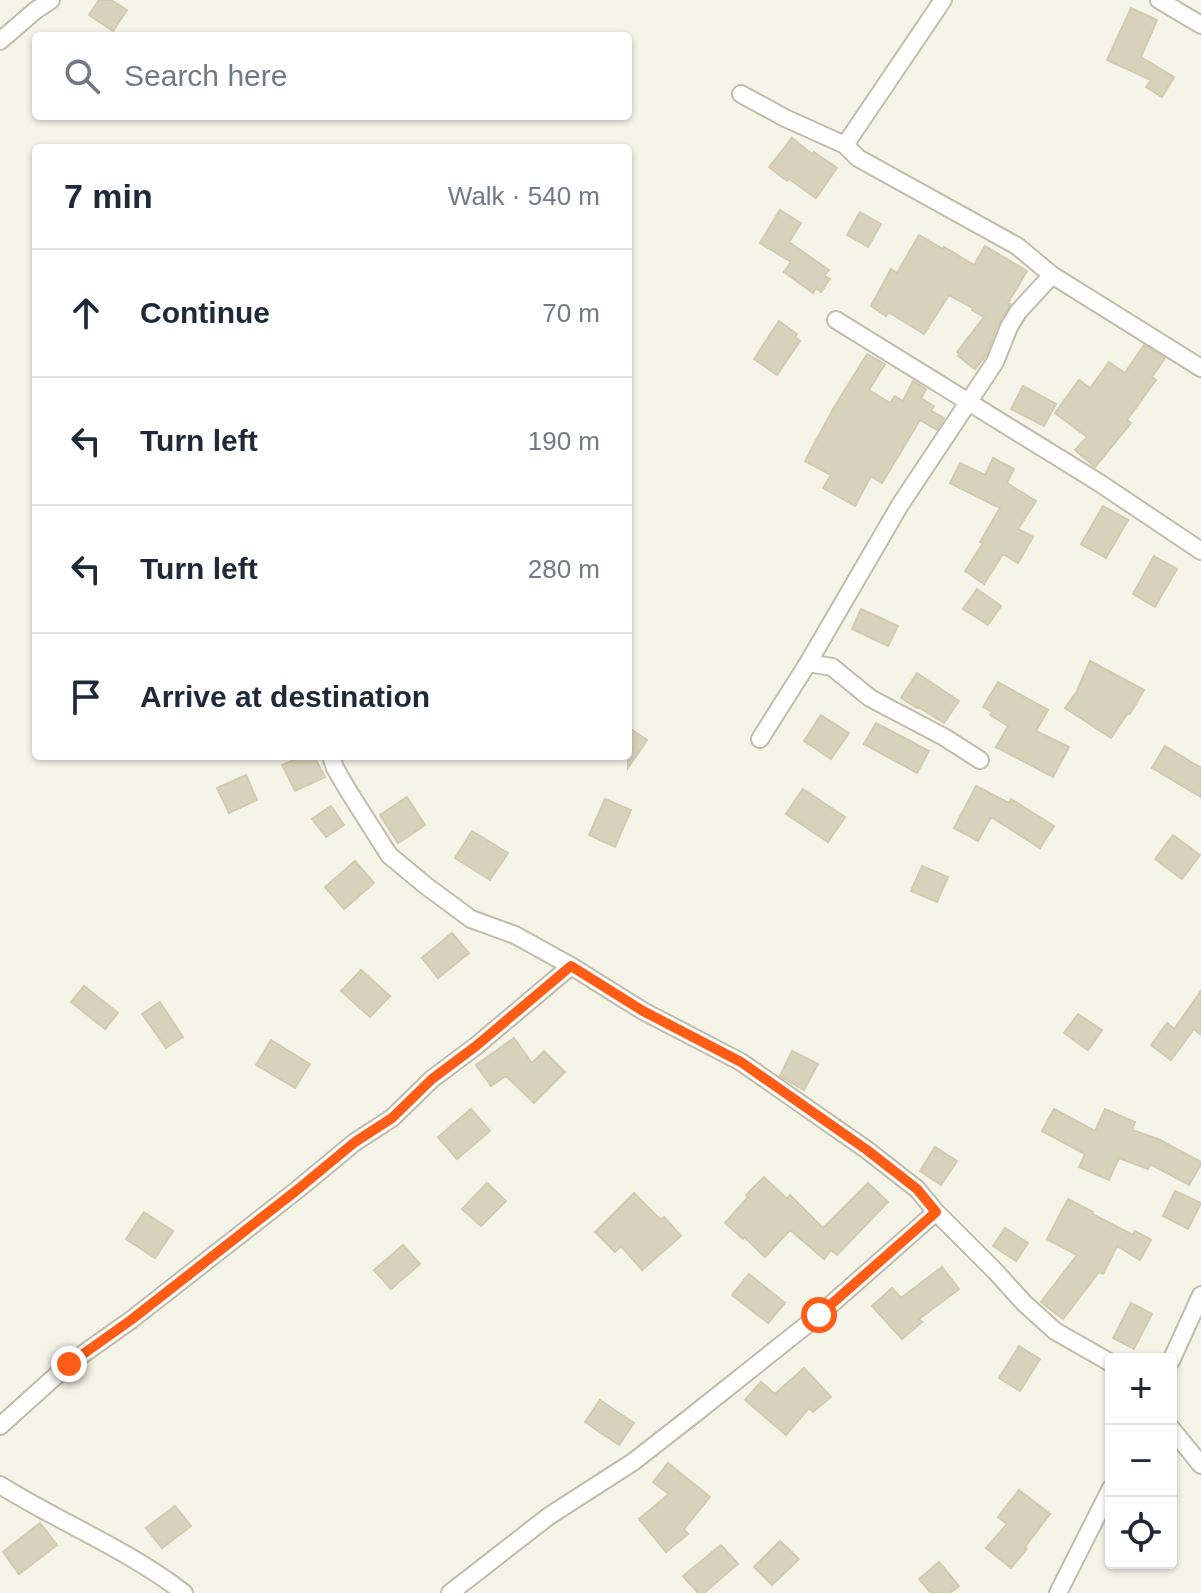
<!DOCTYPE html>
<meta charset="utf-8">
<style>
body{margin:0;font-family:Helvetica,sans-serif;background:#f2f2f3;color:#1f2937}
.controls{position:absolute;right:24px;bottom:24px;display:grid;overflow:hidden;border-radius:8px;box-shadow:0 2px 6px #0004}
.controls button{width:72px;height:72px;display:grid;place-items:center;padding:0;border:0;border-bottom:2px solid #e0e1e3;background:#fff;color:#1f2937;font:40px sans-serif}
.stop{position:absolute;width:24px;height:24px;margin:-18px;border:6px solid #ff5c16;border-radius:50%;background:#fff}
.stop.end{background:#ff5c16;border-color:#fff;box-shadow:0 2px 8px #0008}
.list{margin:0;padding:0;list-style:none}
h2{display:flex;justify-content:space-between;align-items:center;height:104px;margin:0;padding:0 32px;font-size:34px}
h2 small{font-size:26px;font-weight:400;color:#747a83}
.list li{display:grid;grid-template-columns:52px 1fr auto;gap:24px;align-items:center;box-sizing:border-box;height:128px;padding:0 32px;border-top:2px solid #e0e1e3}
.list b{display:block;font-size:30px;white-space:nowrap}
.list em{font-size:26px;font-style:normal;color:#747a83}
.icon{flex:none;width:44px;height:44px;fill:none;stroke:currentColor;stroke-width:2;stroke-linecap:round;stroke-linejoin:round}
.map{position:relative;flex:none;width:1201px;height:1593px;overflow:hidden}
.search{position:absolute;background:#fff;box-shadow:0 2px 6px #0004;left:32px;top:32px;width:600px;height:88px;display:flex;align-items:center;gap:20px;box-sizing:border-box;padding:0 28px;border-radius:8px;color:#747a83;font-size:30px}
.panel{position:absolute;background:#fff;box-shadow:0 2px 6px #0004;left:32px;top:144px;width:600px;height:616px;border-radius:8px}
.map>svg:first-child{display:block}
.building{fill:#d8d2bd;stroke:#d3cbb0;stroke-width:2}
.lines{fill:none;stroke-linecap:round;stroke-linejoin:round}
.minor-casing{stroke:#c2bdaa;stroke-width:20}
.minor{stroke:#fff;stroke-width:16}
.route{stroke:#ff5c16;stroke-width:10}
</style>
<div class="map">
<svg width="1201" height="1593" viewBox="0 0 1201 1593">
<rect width="100%" height="100%" fill="#f5f4e9"/>
<path class="building" d="M99 0H111L127 10 113 31 89 15Z
M1131 8 1157 20 1141 57 1174 77 1162 97 1146 87 1151 80 1107 60Z
M792 138 812 154 814 152 837 168 816 198 789 179 787 181 769 167Z
M780 210 801 223 789 242 829 270 824 276 830 279 821 292 816 288 813 293 784 272 791 262 760 243Z
M860 212 881 224 868 247 847 235Z
M919 235 943 249 944 247 974 265 985 246 1027 271 1008 303 1010 304 996 329 986 355 975 369 958 356 960 354 957 352 984 317 972 310 973 308 949 295 924 334 888 312 886 316 871 306 891 269 897 273Z
M779 321 797 334 795 337 800 341 777 375 754 359Z
M1144 345 1165 358 1152 377 1156 380 1127 420 1131 423 1095 467 1075 450 1087 437 1055 413 1079 380 1090 388 1109 362 1125 373Z
M867 354 885 364 869 390 890 403 895 396 903 401 913 381 926 389 921 398 934 406 931 411 944 418 937 430 920 420 882 483 871 476 855 506 823 488 831 475 805 461 833 409Z
M1023 386 1056 404 1044 426 1011 409Z
M993 458 1014 469 1007 483 1036 501 1018 529 1033 537 1018 563 1003 554 984 584 965 571 983 543 980 542 1000 508 950 483 960 463 985 475Z
M1103 506 1128 520 1106 558 1081 544Z
M1154 556 1177 569 1155 607 1133 594Z
M977 589 1001 606 988 625 963 609Z
M861 609 898 626 888 646 852 629Z
M1090 661 1144 690 1130 714 1128 713 1111 738 1065 708 1077 691Z
M917 673 959 701 944 723 918 707 917 708 901 698Z
M998 682 1048 710 1036 731 1069 747 1053 777 996 747 1008 726 990 715 992 712 983 707Z
M821 715 849 733 831 759 804 741Z
M876 723 929 751 917 773 864 744Z
M628 727 647 740 628 768Z
M1165 746 1201 768V797L1152 768Z
M302 756H314L325 777 295 791 282 765Z
M246 775 257 800 229 813 217 788Z
M976 786 1009 803 1011 799 1054 826 1040 848 991 817 978 841 954 828Z
M803 789 845 817 828 842 786 814Z
M407 797 425 825 398 843 380 815Z
M605 799 631 810 615 847 589 835Z
M331 806 344 825 326 837 312 819Z
M472 831 508 853 490 880 455 858Z
M1173 835 1200 855 1182 879 1155 859Z
M355 861 374 883 344 909 325 887Z
M922 866 948 877 937 902 911 891Z
M452 933 469 953 438 978 422 958Z
M361 970 390 996 370 1017 341 991Z
M84 986 118 1013 105 1029 71 1002Z
M1201 991V1035L1194 1029 1171 1060 1151 1045 1167 1023 1174 1029Z
M160 1002 183 1037 166 1048 142 1014Z
M1078 1014 1102 1030 1088 1050 1064 1033Z
M514 1038 532 1063 544 1051 565 1072 534 1103 506 1076 491 1086 476 1065Z
M271 1040 310 1064 295 1088 256 1065Z
M792 1051 818 1064 804 1090 780 1076Z
M471 1109 490 1131 457 1159 438 1137Z
M1054 1109 1095 1131 1105 1109 1135 1122 1132 1130 1158 1139 1201 1162V1164L1189 1185 1150 1164 1148 1169 1119 1158 1109 1180 1079 1167 1085 1154 1042 1131Z
M935 1147 957 1161 941 1185 920 1171Z
M764 1177 787 1199 790 1195 823 1228 868 1183 888 1202 837 1255 831 1250 824 1259 790 1230 765 1257 744 1237 743 1239 725 1223 748 1197 746 1195Z
M487 1183 506 1201 481 1226 462 1209Z
M1175 1191 1201 1203 1188 1229 1163 1216Z
M634 1193 661 1220 664 1217 681 1236 642 1270 621 1246 615 1252 595 1232Z
M1068 1199 1093 1212 1092 1214 1133 1235 1135 1231 1151 1240 1140 1260 1117 1246 1103 1274 1099 1272 1063 1319 1041 1302 1077 1255 1047 1239Z
M144 1212 173 1231 155 1258 126 1239Z
M1005 1228 1028 1243 1016 1261 993 1246Z
M403 1245 420 1264 391 1289 374 1270Z
M942 1267 959 1289 919 1319 922 1322 902 1339 872 1306 892 1288 901 1298Z
M749 1274 785 1303 768 1323 732 1295Z
M1131 1303 1152 1314 1134 1349 1113 1338Z
M1019 1346 1040 1359 1020 1391 999 1378Z
M804 1368 831 1397 813 1412 809 1408 786 1435 745 1400 761 1382 775 1394Z
M600 1400 634 1423 619 1445 585 1422Z
M668 1463 710 1497 684 1529 688 1534 666 1552 639 1519 669 1494 653 1482Z
M1019 1490 1050 1514 1025 1547 1027 1549 1011 1568 986 1548 1007 1524 998 1517Z
M175 1506 191 1526 162 1548 146 1528Z
M40 1523 57 1545 19 1574 3 1552Z
M780 1541 799 1559 772 1585 754 1567Z
M721 1545 738 1564 704 1593H698L683 1576Z
M939 1562 959 1586 950 1593H931L919 1579Z"/>
<g class="lines">
<g class="minor-casing">
<path id="minor" d="M1159 0 1201 25
M0 41 36 10 51 0
M741 94 785 118 845 145 858 158 1017 246 1052 275 1201 368
M845 145 943 0
M836 320 1098 482 1201 551
M808 663 832 667 870 698 944 737 980 760
M760 739 808 663 900 505 995 362 1009 327 1018 312 1052 275
M331 756 335 768 349 792 389 855 425 885 471 919 515 935 571 966 643 1011 741 1062 867 1150 917 1189 936 1212
M1171 1361 1201 1295
M0 1426 69 1364 131 1320 297 1190 355 1142 392 1118 432 1079 476 1046 571 966
M1171 1428 1201 1465
M0 1485C61 1523 127 1549 184 1593
M450 1593 549 1516 633 1462 697 1412 819 1315 936 1212 995 1271 1024 1303 1055 1331 1111 1363
M1058 1593 1111 1488"/>
</g>
<use href="#minor" class="minor"/>
</g>
<g class="lines">
<path class="route" d="M69 1364 131 1320 297 1190 355 1142 392 1118 432 1079 476 1046 571 966 643 1011 741 1062 867 1150 917 1189 936 1212 819 1315"/>
</g>
</svg>
<div class="controls">
<button>+</button>
<button>−</button>
<button><svg class="icon" aria-label="locate" viewBox="0 0 24 24"><circle cx="12" cy="12" r="6"/><path d="M12 2v4M12 18v4M2 12h4M18 12h4"/></svg></button>
</div>
<div class="stop" style="left:819px;top:1315px"></div>
<div class="stop end" style="left:69px;top:1364px"></div>
<div class="search"><svg class="icon" aria-label="search" viewBox="0 0 24 24"><circle cx="10" cy="10" r="6"/><path d="M15 15l6 6"/></svg>Search here</div>
<section class="panel">
<h2>7 min<small>Walk · 540 m</small></h2>
<ul class="list">
<li><svg class="icon" aria-label="ahead" viewBox="0 0 24 24"><path d="M12 20V5M6 11l6-6 6 6"/></svg><div><b>Continue</b></div><em>70 m</em></li>
<li><svg class="icon" aria-label="left" viewBox="0 0 24 24"><path d="M17 20v-9H6M10 6l-5 5 5 5"/></svg><div><b>Turn left</b></div><em>190 m</em></li>
<li><svg class="icon" aria-label="left" viewBox="0 0 24 24"><path d="M17 20v-9H6M10 6l-5 5 5 5"/></svg><div><b>Turn left</b></div><em>280 m</em></li>
<li><svg class="icon" aria-label="arrive" viewBox="0 0 24 24"><path d="M6 21V4h12l-3 4 3 4H6"/></svg><div><b>Arrive at destination</b></div></li>
</ul>
</section>
</div>
